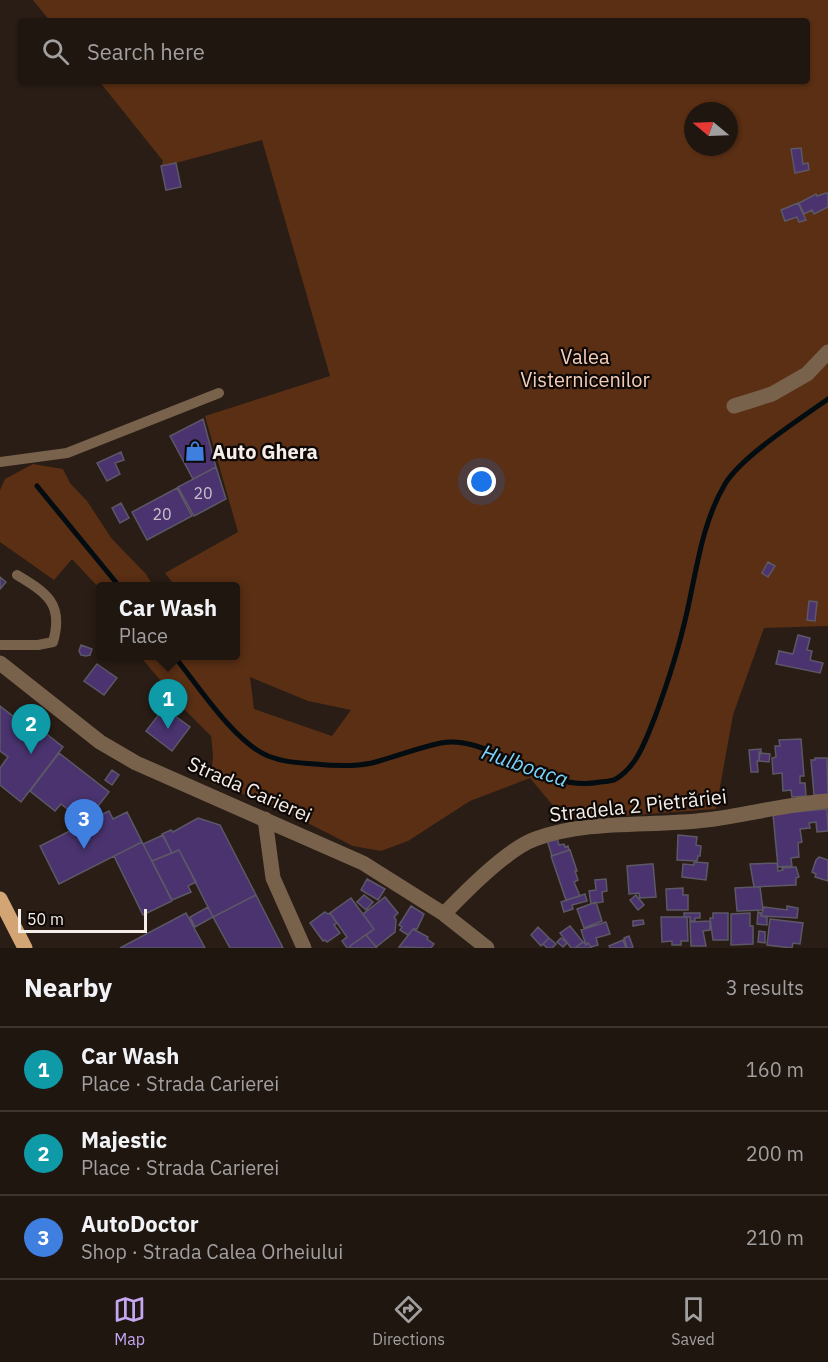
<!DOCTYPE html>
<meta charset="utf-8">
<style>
body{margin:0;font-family:"IBM Plex Sans",sans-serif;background:#271f19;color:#f1f3f6}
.compass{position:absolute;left:684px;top:102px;width:54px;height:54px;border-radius:50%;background:#1f1610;box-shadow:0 2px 4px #0004;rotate:289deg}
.scale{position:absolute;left:18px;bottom:15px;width:129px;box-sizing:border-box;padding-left:6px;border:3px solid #f6eee9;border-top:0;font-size:16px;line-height:21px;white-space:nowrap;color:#f6eee9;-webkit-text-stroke:4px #0e0906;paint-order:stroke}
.you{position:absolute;left:482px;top:482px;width:21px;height:21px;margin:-15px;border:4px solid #fff;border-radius:50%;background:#1a73e8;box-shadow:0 0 0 9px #1a73e833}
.badge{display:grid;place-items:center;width:39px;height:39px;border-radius:50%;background:#c5a7f1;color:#fff;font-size:20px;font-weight:700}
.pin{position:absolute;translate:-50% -50px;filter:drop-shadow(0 2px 3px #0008)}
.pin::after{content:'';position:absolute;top:32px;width:21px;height:18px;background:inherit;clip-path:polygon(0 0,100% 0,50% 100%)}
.popup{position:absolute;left:96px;top:582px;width:144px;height:78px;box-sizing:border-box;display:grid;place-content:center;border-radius:6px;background:#1f1610;filter:drop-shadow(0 2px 4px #0005);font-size:20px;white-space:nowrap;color:#a19f9f}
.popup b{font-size:22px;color:#f1f3f6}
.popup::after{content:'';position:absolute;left:50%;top:100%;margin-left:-12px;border:12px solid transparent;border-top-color:#1f1610}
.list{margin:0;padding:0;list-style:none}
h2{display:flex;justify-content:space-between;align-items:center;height:78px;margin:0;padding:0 24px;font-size:26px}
h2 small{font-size:20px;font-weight:400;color:#a19f9f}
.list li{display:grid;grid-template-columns:39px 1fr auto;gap:18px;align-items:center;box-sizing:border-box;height:84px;padding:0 24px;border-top:2px solid #3c3530}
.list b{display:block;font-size:22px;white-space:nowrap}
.list p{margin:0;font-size:20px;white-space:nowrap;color:#a19f9f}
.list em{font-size:20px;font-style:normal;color:#a19f9f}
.icon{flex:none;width:33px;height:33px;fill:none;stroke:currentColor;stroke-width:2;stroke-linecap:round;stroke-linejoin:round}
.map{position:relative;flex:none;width:828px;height:948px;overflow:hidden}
.search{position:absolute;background:#1f1610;box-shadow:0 2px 4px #0004;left:18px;right:18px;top:18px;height:66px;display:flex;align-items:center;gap:15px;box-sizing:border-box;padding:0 21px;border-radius:6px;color:#a19f9f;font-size:22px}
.sheet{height:330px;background:#1f1610}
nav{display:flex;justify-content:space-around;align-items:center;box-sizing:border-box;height:84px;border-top:2px solid #3c3530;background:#1f1610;font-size:16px;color:#a19f9f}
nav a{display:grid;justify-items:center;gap:3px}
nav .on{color:#c5a7f1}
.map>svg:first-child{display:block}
.green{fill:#5a2f14;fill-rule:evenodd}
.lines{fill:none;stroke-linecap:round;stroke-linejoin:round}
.stream{stroke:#030c11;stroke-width:5}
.building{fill:#4a336f;stroke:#5c5866;stroke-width:1.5}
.service{stroke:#79624b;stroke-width:10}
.minor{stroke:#79624b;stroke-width:15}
.primary{stroke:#d3a474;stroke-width:15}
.labels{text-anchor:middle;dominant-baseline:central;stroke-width:4.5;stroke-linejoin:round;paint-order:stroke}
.number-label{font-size:16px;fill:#cbbfca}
.park-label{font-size:20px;fill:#f4cdb8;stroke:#0e0906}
.poi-label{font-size:20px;font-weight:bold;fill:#f6eee9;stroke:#0e0906;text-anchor:start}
.street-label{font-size:20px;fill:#f6eee9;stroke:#0e0906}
.water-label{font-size:21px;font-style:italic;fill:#79d3fc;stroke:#0e0906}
</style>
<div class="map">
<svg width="828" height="948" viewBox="0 0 828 948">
<rect width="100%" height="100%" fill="#291d16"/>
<path class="green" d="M33 0H828V626L764 628 733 715 716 809 565 820 530 778 470 801 408 841 381 851 353 846 266 802 211 783 213 755 211 736 184 709 140 656H236V586H175L165 573 238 532 205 416 330 376 262 140 161 167 163 161 99 81H807V21H50ZM693 111H729V147H693ZM250 677 308 701 351 710 332 736 254 709Z
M33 464 63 469 70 483 87 501 112 539 146 574 153 586H100V589L72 559 54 580 0 542V490L5 479Z"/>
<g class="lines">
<path class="stream" d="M37 486 119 586
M174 656C197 684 234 742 268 756 283 762 299 763 315 764 334 766 353 767 372 763 395 757 417 748 441 743 489 733 542 794 600 782 604 782 610 781 614 780 637 768 646 739 655 717 668 682 679 648 687 612 697 568 702 523 725 484 742 456 800 419 828 399"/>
</g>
<path class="building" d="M801 148 803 164 808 163 809 170 795 173 791 149Z
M176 163 181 187 166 190 161 166Z
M826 193H828V207L814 214 812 210 804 214 799 203 816 194 817 196Z
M798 203 806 220 799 222 797 217 785 221 781 210Z
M203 419 216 467 193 479 170 436Z
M121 452 124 460 115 463 120 474 107 481 97 463Z
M216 467 226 499 194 516 178 487Z
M177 488 192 516 147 540 132 512Z
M121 503 129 518 120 523 112 508Z
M768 562 775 566 768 577 762 573Z
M0 577 6 582 0 589Z
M809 601 817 602 815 621 807 620Z
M798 635 810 638 807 650 812 651 810 660 823 663 820 673 776 664 779 651 793 654Z
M81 645 92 649 90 655 86 656 81 655 79 651Z
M97 664 117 678 104 695 84 681Z
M0 706 31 730 35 725 63 747 21 802 0 785V768L8 757 0 751Z
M164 708 190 727 172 751 146 731Z
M801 739 804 776H800V783H805L806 796 792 797 791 790 783 791 782 773 773 774 772 758 776 757 775 746H780L779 740Z
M761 749V752H759V761H757L758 772H751L749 750Z
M59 753 109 792 85 823 61 804 55 811 30 791Z
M760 753 770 754 769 762 759 761Z
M815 758H827L828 795H814L811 760H815Z
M112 770 119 775 112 785 105 780Z
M827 809 828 831 817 832 816 822 809 823 810 828 800 829 802 842 798 843 799 857 791 858 792 866 778 867 773 814Z
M109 811 113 819 127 812 142 842 59 884 40 846Z
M198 818 220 825 256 895 213 917 179 850 172 853 162 834 171 830 173 832Z
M163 835 172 853 152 861 143 844Z
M678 835 697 837 696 845 701 846 700 856H698L697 861 677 860Z
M557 838 559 845 564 844 565 847 568 846 569 850 552 856 547 840Z
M142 842 172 901 143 915 114 856Z
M179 850 196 882 188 886 191 892 172 900 152 861Z
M570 850 577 871H575L578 880 574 882 580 896 566 900 551 856Z
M819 857 828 860V881L815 877 816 874 812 872 816 860Z
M694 862 708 863 706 880 682 877 683 864 694 865Z
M777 863 778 871 783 870 782 868 796 867 799 877 796 878V885L754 887 750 864Z
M650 864H653L656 897 640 898 639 893 629 894 627 866Z
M367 879 385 889 378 900 361 890Z
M606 879 607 891 602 892 603 902 591 904 589 891 596 890 595 880Z
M754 887H760L763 910 737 911 735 888Z
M683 888V895H688V910H667L666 889Z
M585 894 587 901 572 905 573 909 564 912 561 902Z
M256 895 257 897 283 948H230L213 917Z
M364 895 373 902 366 910 357 902Z
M636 895 644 905 638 910 630 900Z
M385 897 398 913 394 917 396 920 395 932 376 947 366 935 374 929 363 914Z
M351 898 374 929 350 946 351 948H347L342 941 347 937 330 913Z
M596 902 602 921 584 928 577 909Z
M411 906 424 914 417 929H413L408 935 400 930 402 927 399 925Z
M787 906 798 908 797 918 761 916 764 907 787 910Z
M208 907 213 917 195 927 190 917Z
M325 912 328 914 330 913 337 923 334 925 340 933 327 942 325 940 323 941 310 923Z
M758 912 761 913V916L767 917V925L757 924Z
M186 913 205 948H120Z
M684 913H700V918H695V921H690V917H684Z
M713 913H728V940H713L710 918H713Z
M750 913V926H753V944L731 945V914Z
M661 917H687L688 941H681V945H672V941L662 942Z
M770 919 803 923 800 944 793 943 792 948 767 945Z
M643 920 644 924 633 926V921Z
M710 921V930L703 931 706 946H691L690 922Z
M606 922 610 934 596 938 598 945 591 947 588 943 586 945 581 930Z
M570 926 583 942 575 948H571L560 933Z
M538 927 549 938 541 946 531 935Z
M413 929 428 937 427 939 434 944 431 948 399 947Z
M759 931 765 932V943L758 942Z
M366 935 377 948H351L350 946Z
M629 936 633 947 631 948H627L624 938Z
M549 938 556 944 552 948H547L543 944Z
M561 938 567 943 563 947 557 942Z
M623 940 626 948H610L609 946Z
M583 942 586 945 588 943 592 948H575Z"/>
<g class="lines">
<path class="service" d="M0 462 67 453 219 393
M0 645H38L53 642C64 604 47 593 17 575"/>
<path class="minor" d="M734 406 772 394 807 374 828 352
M0 663 100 742 136 763 363 863 444 914 487 948
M265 819 273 878 304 948
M444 914C465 892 507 849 535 839 589 819 650 827 706 820 747 815 787 804 828 801"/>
<path class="primary" d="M0 899 25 948"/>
</g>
<defs>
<g id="shop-bare" transform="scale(1.62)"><path d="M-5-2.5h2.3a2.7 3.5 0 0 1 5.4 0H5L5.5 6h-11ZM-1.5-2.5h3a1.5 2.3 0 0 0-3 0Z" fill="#3f7fe0" stroke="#0e0906" stroke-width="2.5" paint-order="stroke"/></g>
</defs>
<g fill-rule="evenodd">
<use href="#shop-bare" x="195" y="451"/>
</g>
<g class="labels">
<g class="number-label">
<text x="203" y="493">20</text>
<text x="162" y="514">20</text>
</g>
<g class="park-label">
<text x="585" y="356">Valea<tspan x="585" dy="23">Visternicenilor</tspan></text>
</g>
<g class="poi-label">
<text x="212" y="451">Auto Ghera</text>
</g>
<g class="street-label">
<text transform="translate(250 789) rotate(24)">Strada Carierei</text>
<text transform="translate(638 805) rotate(-6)">Stradela 2 Pietrăriei</text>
</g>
<g class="water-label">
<text transform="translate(525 765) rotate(19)">Hulboaca</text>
</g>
</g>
</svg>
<svg class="compass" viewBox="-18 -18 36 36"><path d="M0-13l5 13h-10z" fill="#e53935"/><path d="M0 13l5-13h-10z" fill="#a19f9f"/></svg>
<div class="scale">50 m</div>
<div class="you"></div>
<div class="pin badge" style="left:168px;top:729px;background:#0f9aa8">1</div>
<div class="popup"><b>Car Wash</b>Place</div>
<div class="pin badge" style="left:31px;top:754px;background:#0f9aa8">2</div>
<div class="pin badge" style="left:84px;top:849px;background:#3f7fe0">3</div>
<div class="search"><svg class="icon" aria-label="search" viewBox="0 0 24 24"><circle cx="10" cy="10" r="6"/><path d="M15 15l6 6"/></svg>Search here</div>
</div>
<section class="sheet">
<h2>Nearby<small>3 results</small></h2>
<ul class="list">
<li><span class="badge" style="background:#0f9aa8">1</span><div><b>Car Wash</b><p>Place · Strada Carierei</p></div><em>160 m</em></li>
<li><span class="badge" style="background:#0f9aa8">2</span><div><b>Majestic</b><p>Place · Strada Carierei</p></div><em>200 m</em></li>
<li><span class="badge" style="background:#3f7fe0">3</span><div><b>AutoDoctor</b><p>Shop · Strada Calea Orheiului</p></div><em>210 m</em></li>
</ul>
</section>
<nav>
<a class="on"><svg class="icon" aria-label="map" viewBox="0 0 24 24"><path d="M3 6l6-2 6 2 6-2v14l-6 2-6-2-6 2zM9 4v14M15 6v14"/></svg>Map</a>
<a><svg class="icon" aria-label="directions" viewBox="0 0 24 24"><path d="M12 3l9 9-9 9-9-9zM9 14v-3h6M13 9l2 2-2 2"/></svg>Directions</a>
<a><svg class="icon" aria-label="saved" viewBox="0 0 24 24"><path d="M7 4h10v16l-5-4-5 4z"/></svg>Saved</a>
</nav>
